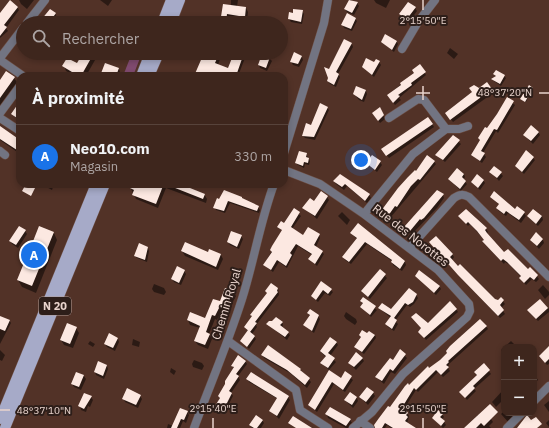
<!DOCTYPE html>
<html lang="fr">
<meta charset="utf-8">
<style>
body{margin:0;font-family:"IBM Plex Sans",sans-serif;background:#49322a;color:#f1f3f6}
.controls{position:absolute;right:12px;bottom:12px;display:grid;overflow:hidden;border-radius:8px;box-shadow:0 2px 6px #0003}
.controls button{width:36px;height:36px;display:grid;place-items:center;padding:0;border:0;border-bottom:1px solid #57433b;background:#3e261d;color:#f1f3f6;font:20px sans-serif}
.you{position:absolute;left:361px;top:160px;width:14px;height:14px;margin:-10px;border:3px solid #fff;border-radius:50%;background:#1a73e8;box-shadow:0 0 0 6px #1a73e833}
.badge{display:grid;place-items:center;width:26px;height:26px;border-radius:50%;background:#1a73e8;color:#fff;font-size:13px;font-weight:700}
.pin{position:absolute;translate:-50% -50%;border:2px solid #fff;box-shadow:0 1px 4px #0006}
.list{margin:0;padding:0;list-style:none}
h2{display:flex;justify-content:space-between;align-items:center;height:52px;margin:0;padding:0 16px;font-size:17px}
h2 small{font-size:13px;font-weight:400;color:#ada5a4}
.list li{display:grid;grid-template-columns:26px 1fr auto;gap:12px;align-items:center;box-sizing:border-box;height:64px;padding:0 16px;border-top:1px solid #57433b}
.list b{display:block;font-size:15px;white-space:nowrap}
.list p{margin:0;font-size:13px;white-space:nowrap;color:#ada5a4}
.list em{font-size:13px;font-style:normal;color:#ada5a4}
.icon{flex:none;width:22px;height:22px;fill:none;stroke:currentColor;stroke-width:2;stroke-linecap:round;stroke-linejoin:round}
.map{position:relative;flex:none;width:549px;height:428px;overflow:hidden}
.search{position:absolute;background:#3e261d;box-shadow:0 2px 6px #0003;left:16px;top:16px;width:272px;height:44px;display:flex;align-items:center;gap:10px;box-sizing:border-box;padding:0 14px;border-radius:22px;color:#ada5a4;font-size:15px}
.panel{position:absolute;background:#3e261d;box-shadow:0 2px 6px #0003;left:16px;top:72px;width:272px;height:116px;border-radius:12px}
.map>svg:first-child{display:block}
.green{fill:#814b70}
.shadow{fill:#0007}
.building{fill:#fce8e1}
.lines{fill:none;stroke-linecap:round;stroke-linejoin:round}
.minor-casing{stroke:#6d4f45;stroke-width:9}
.major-casing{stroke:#6d4f45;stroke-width:11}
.minor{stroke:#727482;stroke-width:8}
.major{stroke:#a6aac8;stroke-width:10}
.ticks{fill:none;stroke:#e9d4cd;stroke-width:1.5}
.labels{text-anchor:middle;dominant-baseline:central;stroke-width:4;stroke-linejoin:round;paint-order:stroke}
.shield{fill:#2d1e19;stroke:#b19d97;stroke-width:1}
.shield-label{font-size:11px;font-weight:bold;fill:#e9d4cd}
.street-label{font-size:12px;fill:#e9d4cd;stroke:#2d1e19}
.ticks-label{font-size:10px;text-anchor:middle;fill:#e9d4cd;stroke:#2d1e19;stroke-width:4;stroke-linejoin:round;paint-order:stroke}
</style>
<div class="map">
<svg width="549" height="428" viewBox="0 0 549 428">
<rect width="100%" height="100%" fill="#523227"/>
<path class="green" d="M132 53H142L133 76H123Z"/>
<path class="shadow" d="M19 0H34L27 9 21 4Z
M100 0H112L108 6Z
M231 0H238L237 7 246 8 248 12 247 20 229 18 228 23H219V19H222L231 6Z
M350 0 357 3 359 6 354 15 347 12 345 9Z
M374 0H390L386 8 376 3Z
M17 7 19 10 6 28 8 31 0 38V15Z
M415 8 417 11 409 22 401 14Z
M302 11 304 14 302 24 291 22 289 19 294 14Z
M55 14 57 17 53 23H44L42 20Z
M355 19 357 21 352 31 344 28 343 25Z
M396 41 398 44 394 52 382 42Z
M352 44 353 47 338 74 340 77 336 87 330 84 328 81 330 71Z
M450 48 458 54 454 59 447 53Z
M84 53H99L86 76H72V74L66 71 64 66 78 65Z
M205 53H222L218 65 229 69 235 53H247L238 76H195Z
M258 53H264L272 61 267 71 260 68 259 65 261 60 257 55Z
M302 57 303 60 299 67 293 65 291 62Z
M379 62 381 65 374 77 363 67Z
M106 64 119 69 121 76H101Z
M420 66 426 75 399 98 401 100 395 105 388 95 415 73Z
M494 74 504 76 506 78 501 86 494 81 493 79 496 77Z
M14 78 17 82 0 105V81Z
M486 84 493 93 453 122 448 116Z
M357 87 366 91 367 94 364 102 359 100 354 94Z
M532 89 526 102 522 100 521 99Z
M507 98 515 105 498 133 496 131 483 153 486 157 482 163 472 155Z
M20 102V122L12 114Z
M327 108 329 110 315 140 305 138 303 136Z
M380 109 385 119 380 123 375 116Z
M428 118 434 127 389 158 384 152Z
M0 127 20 141V154L0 140Z
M538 132 540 135 533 144 524 135Z
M453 137 461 144 445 162 437 155Z
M306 154 310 161 309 165 305 164 304 168 298 165 296 163Z
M533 158 535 160 524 174 516 166Z
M380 162 382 165 377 172 367 163Z
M434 162 436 164 390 218 384 214 383 211 417 172Z
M495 167 503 176 499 181 491 172Z
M464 174 465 177 463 180 467 184 461 191 449 179Z
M340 175 369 195 371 198 367 203 347 186 344 190 336 184 334 181Z
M483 180 485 183 480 190 472 182Z
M41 184H54L52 190Z
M131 184H178L204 194 207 199 206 203 166 188 158 208 136 199 130 187Z
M443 195 444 198 437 208 412 234 407 230 405 227Z
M327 197 329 200 317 219 304 208Z
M491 197 515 210 524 213 526 216 521 223 508 213 506 216 499 211 497 208 500 205Z
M218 199 243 200 258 207 260 210 259 213 230 203 225 213 216 210 215 208Z
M294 210 301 216 292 229 303 237 319 235 320 238 316 247 324 254 317 266 310 259 312 255 298 246 287 268 279 262 273 272 264 265 283 231 278 227 284 224Z
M342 212 350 220 347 225 338 216Z
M542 216 543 220 538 226 528 217Z
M460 217 486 229 488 232 486 234 503 254 528 270 530 268 539 279 536 282 532 279 526 285 520 278 521 277 510 265 505 262 504 264 485 244 483 241 485 240 480 235 470 224 468 226Z
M358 225 405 262 406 265 402 271 393 265 392 261 367 244 351 264 345 260 344 257 357 239 351 233Z
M25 231 27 234 18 248 12 244 10 241Z
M54 233 57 240 36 293 22 287 18 280 26 261 24 257Z
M241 236 243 239 239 249 230 245 228 242Z
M531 240H543L544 243 539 249Z
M432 245 452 254 454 257 452 260 458 267 495 300 499 301 501 299 505 304 501 308 505 314 500 318 461 278Z
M148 248 149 251 147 262 137 258 135 256Z
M209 250 221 255 223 259 218 270 185 256 182 251 208 253Z
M184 271 186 274 181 285 174 282 172 279Z
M380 271 387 278 370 299 362 291Z
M416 276 439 286 441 289 436 295Z
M321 282 333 292 330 296 325 293 318 302 312 296Z
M154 284 164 288 166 292 164 295 154 292 152 289Z
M543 285 549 292V295L545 299 538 290Z
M278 288 279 295 256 325 257 327 252 334 256 339 249 349 241 341 248 331 245 327 253 317 251 315Z
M233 292 236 296 228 311 222 309 217 320 215 319 209 334 212 339 208 349 198 345 195 341 200 328 190 325 188 320 206 319Z
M416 295 418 298 414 304 410 307 407 305 395 321 398 324 394 331 388 327 387 324 391 318 379 308 391 310Z
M363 299 377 310 371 317 362 307Z
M540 300 548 309 549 308V312L538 321 530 313Z
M456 309 458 312 426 340 421 334 422 329Z
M346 312 356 319 357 322 355 325 346 319 344 316Z
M308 313 318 316 320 319 314 333 304 325 310 317Z
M0 318 9 320 11 323 0 344Z
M282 322 283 325 282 328 290 335 287 340 268 324Z
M486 326 488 329 449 364 448 368 450 371 443 377 438 372 418 392 416 390 404 409 409 416 407 424 413 428H391L387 425 385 428H376L409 386Z
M76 328 79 333 73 348 64 345 61 340Z
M360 335H375L376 338 364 354 355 347 362 338Z
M118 339 119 342 115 351 107 347 105 344Z
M133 339 140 342 139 347 132 345Z
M90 341 95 344 93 347 88 344Z
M511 341 517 347H504V354L501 350Z
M336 342 338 345 330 356 336 362 329 370 322 363 326 357 321 352Z
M0 350 5 355 2 361 0 360Z
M400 351 407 358 395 374 391 372 384 384 376 377 393 361Z
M549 352V364L547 365 542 359Z
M262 355 300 370 311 382 307 388 290 373 264 358Z
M362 358 364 361 356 370 349 363Z
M194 360 202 363 204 366 202 370 193 367 192 364Z
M245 361 247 364 238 376 240 380 231 393 233 396 224 413 216 406 234 369 233 366Z
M484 365 491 374 474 389 476 391 467 400 461 392 477 376 475 373Z
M107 366 108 369 104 379 96 375 95 372Z
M171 368 176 371 174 375 170 372Z
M330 372 341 379 346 373 353 380 345 392 334 384 317 412 309 405Z
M77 373 84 376 86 379 81 390 74 387 72 383Z
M251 373 288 397 290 400 279 419 271 411 278 399 249 382 248 379Z
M534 374 538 380 534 384Z
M504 389V399L496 407 492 402Z
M373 393 375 396 368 405 360 397Z
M140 396 142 399 138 408 125 402 124 399Z
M91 397 93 400 90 407 88 406 86 412 81 410 80 406Z
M357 398 358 401 353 408 345 400Z
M549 401V412L544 405Z
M504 411V413H519L509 423 501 414Z
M187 412 189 415 186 423 183 421 180 428H167L168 424 173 426Z
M442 414 444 417 442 419 446 425 443 428 433 418Z
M327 415 350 420 352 423 348 428H346L328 418Z
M478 415 491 419 493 422 489 426 491 428H466Z
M262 420 264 423 261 428H252L250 425Z
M549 420V427L546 423Z"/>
<path class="building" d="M10 0 18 7 4 25 7 27 0 36V13Z
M349 0 358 2 352 13 344 9Z
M408 2 416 7 407 19 399 14Z
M223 4 246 7 245 17 227 14 226 23H220Z
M50 9 56 13 49 23H46L41 20Z
M293 9 303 10 301 22 288 19 289 12 293 13Z
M347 13 356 18 351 29 341 25Z
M385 34 397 41 392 50 381 42Z
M344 39 352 43 336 72 339 74 334 85 327 81 328 78 324 67 329 69Z
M294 52 302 56 298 64 290 62Z
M83 53H94L81 76H71L72 72 62 66 67 58 77 63Z
M204 53H212L218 56 215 63 228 68 234 53H244L236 76H194Z
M262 54 270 57 266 68 258 65Z
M366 58 374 62 376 59 380 61 372 75 362 67Z
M105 63 119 68 116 76H100Z
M420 64 426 72 411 83 412 85 398 95 400 96 393 103 387 95 401 85 400 83 414 73 412 70Z
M496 70 505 75 500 84 491 79 496 76 493 74Z
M6 71 15 77 0 98V80Z
M487 82 492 89 450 120 445 113 472 92 469 88 474 85 479 88Z
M529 85 533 88 525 102 520 99Z
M356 86 366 90 362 100 353 94Z
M507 97 514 101 497 130 494 129 481 151 485 153 480 161 471 155 480 140 478 138 485 127 487 128 497 114Z
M20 101V120L11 114Z
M320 103 328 107 314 137 302 136 306 123 311 125Z
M380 107 384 115 378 121 372 113Z
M428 117 433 124 386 156 381 149Z
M531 125 539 132 531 141 523 135Z
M0 126 20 140V152L0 139Z
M453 135 460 140 443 160 435 155Z
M526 150 534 157 522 172 515 166Z
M299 151 307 153 306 157 309 158 308 163 304 162 303 166 295 163Z
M372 155 381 161 375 170 366 163Z
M427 155 435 161 420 180 418 179 411 186 397 207 395 206 388 216 381 211 398 188 408 177 415 170 416 171Z
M494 166 502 172 497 178 489 172Z
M457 168 464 174 462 177 466 181 460 189 448 179Z
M340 174 370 194 365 201 345 184 342 187 333 181Z
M477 174 484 180 478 188 471 182Z
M26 184H37L31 196 22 191Z
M122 184H156L163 186 156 204 132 195 134 190Z
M165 184H180L205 194 203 199Z
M224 190 242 197V198L259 206 257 211 228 201 224 211 213 208 217 198 219 199Z
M437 190 444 194 424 218 421 220 420 219 410 231 404 227Z
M321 191 328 196 315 216 302 208 310 198 314 201Z
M494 191 515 209 517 206 525 212 519 220 506 211 504 214 496 208 499 204 490 197Z
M294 208 300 212 291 227 303 235 308 227 320 234 314 245 323 251 315 264 308 259 312 254 296 244 290 253 292 255 286 266 277 260 271 270 263 265 272 252 270 250 272 246 282 230 277 227 281 221 284 223Z
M466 209 487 228 485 230 487 233 504 252 508 249 528 269 530 267 538 275 534 280 530 277 524 283 519 278 521 276 507 262 503 259 501 261 482 241 484 240 477 231 468 222 466 224 458 216Z
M533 209 542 216 536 224 527 216Z
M358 223 405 261 400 269 391 262 392 260 365 242 349 262 342 257 357 238 350 233Z
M19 226 26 230 16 245 9 241Z
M39 226 54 232 32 286 17 280 26 258 23 257 25 252 28 254Z
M231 231 242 235 237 247 227 242Z
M536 232 543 239 537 246 530 240Z
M436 236 453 254 450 257 458 266 460 264 495 299 498 300 501 297 504 300 500 305 504 310 498 316 458 275 429 242Z
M185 242 208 252 209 249 221 254 216 267 181 251Z
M139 243 148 247 145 260 134 256Z
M177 266 185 270 179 283 171 279Z
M380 269 386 274 368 297 361 291Z
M419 270 440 286 434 293 415 276Z
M321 281 332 289 328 294 323 290 316 300 311 296Z
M271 283 278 288 277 291 278 292 255 322 257 323 250 332 244 327 252 316 250 315 267 293 265 291Z
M225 288 234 291 225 308 220 306 215 316 212 315 206 332 210 334 205 345 194 341 200 326 187 320 190 312 205 318 213 299 220 301Z
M409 288 417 294 413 302 408 305 405 303 394 318 397 320 392 329 385 324 391 316 378 308 382 303 391 309Z
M363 297 376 306 370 315 360 307 363 303 360 301Z
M540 299 548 308 536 319 527 310Z
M450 301 457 309 424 338 418 332 421 328 411 317 416 313 428 323Z
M310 309 319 315 312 331 303 325 310 315 307 313Z
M0 316 10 320 5 331 0 329Z
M276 317 283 322 280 325 289 332 285 337 266 324 269 321H272Z
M480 319 487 326 448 361 449 362 446 365 449 367 441 375 436 370 416 390 414 388 403 406 408 413 406 415 408 417 405 421 416 428H393L385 423 382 428H375L374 425 379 418 388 406 390 407 405 386 408 383 409 385 428 366 429 368 440 360 447 353 446 351 450 346Z
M67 323 77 327 70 344 60 340Z
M248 330 255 336 247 347 240 341Z
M362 330 367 333 369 331 375 335 362 352 354 347 361 337 359 335Z
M109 333 118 338 113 348 104 344Z
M330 337 337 342 328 353 335 358 328 368 320 363 326 356 320 351Z
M268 345 301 369 300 370 310 378 305 385 287 370 261 355Z
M549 346V359L545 363 539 356Z
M400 349 406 354 393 371 390 369 382 381 375 377 390 358 393 360Z
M356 352 363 358 354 367 348 363Z
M238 355 246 361 236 374 239 376 229 391 232 393 223 411 215 406 220 398 218 396 225 384V381L234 367 231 366Z
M98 361 107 365 103 376 94 372Z
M484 363 490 370 473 386 475 388 465 398 459 392 477 375 474 372Z
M329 370 341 378 345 371 352 376 343 390 332 382 315 410 308 405Z
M76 372 84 375 79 387 71 384Z
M251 372 289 396 277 416 269 411 277 398 246 379Z
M367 387 374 392 366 402 359 397Z
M127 388 141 395 136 405 122 399Z
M350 392 357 397 352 405 344 400Z
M84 393 92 396 84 409 78 406Z
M490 404 498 412 484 426 481 423 476 428H464Z
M330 407 351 419 346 426 325 414Z
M180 408 188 411 184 420 181 419 177 428H171Z
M438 410 443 414 440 417 445 421 441 426 432 418Z
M256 415 263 420 257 428H254L249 425Z
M527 415 531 420 536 417 542 424 537 428H517Z
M293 416 312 428H296L288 423Z"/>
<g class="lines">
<g class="minor-casing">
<path id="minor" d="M27 23 45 0
M402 49 418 22 435 0
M0 58 23 28
M0 60 23 76
M0 113 20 86
M0 118 20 131
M389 118 418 99 424 100 446 129
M0 151 5 155
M284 153 324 23 328 0
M284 170 320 184 364 214 438 270 469 304 470 311 467 317 403 374 372 412 353 428
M364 214 413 154 446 129H459L468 126
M410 247 454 198C460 194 463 194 469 197L549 277
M228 341 296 390 300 410 328 428
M534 401 549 386
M360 421 370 428
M194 428C210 385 228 343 242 299 254 261 260 222 274 184
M507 428 522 413"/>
</g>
<g class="major-casing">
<path id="major" d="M162 23 171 0
M171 23 180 0
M141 76 150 53
M149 76 159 53
M0 419 96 184
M5 428 105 184"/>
</g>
<use href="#minor" class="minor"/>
<use href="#major" class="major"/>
</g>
<path class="ticks" d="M423 0V10M423 86V100M416 93H430M539 93H549M0 410H10M213 418V428M423 418V428"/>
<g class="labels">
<rect class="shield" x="39" y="297" width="32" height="18" rx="3"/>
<g class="shield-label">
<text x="55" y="306">N 20</text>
</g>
<g class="street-label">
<text transform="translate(411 235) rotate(38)">Rue des Norottes</text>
<text transform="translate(226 304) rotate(-73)">Chemin Royal</text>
</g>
</g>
<g class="ticks-label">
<text x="423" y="24">2°15'50"E</text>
<text x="505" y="96">48°37'20"N</text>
<text x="213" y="412">2°15'40"E</text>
<text x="423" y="412">2°15'50"E</text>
<text x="44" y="414">48°37'10"N</text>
</g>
</svg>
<div class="controls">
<button>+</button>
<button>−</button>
</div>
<div class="you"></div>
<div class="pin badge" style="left:34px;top:255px">A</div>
<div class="search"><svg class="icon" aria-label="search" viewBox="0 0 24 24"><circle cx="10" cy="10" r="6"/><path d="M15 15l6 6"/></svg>Rechercher</div>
<section class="panel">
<h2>À proximité<small></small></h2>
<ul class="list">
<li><span class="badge">A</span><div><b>Neo10.com</b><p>Magasin</p></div><em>330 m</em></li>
</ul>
</section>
</div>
